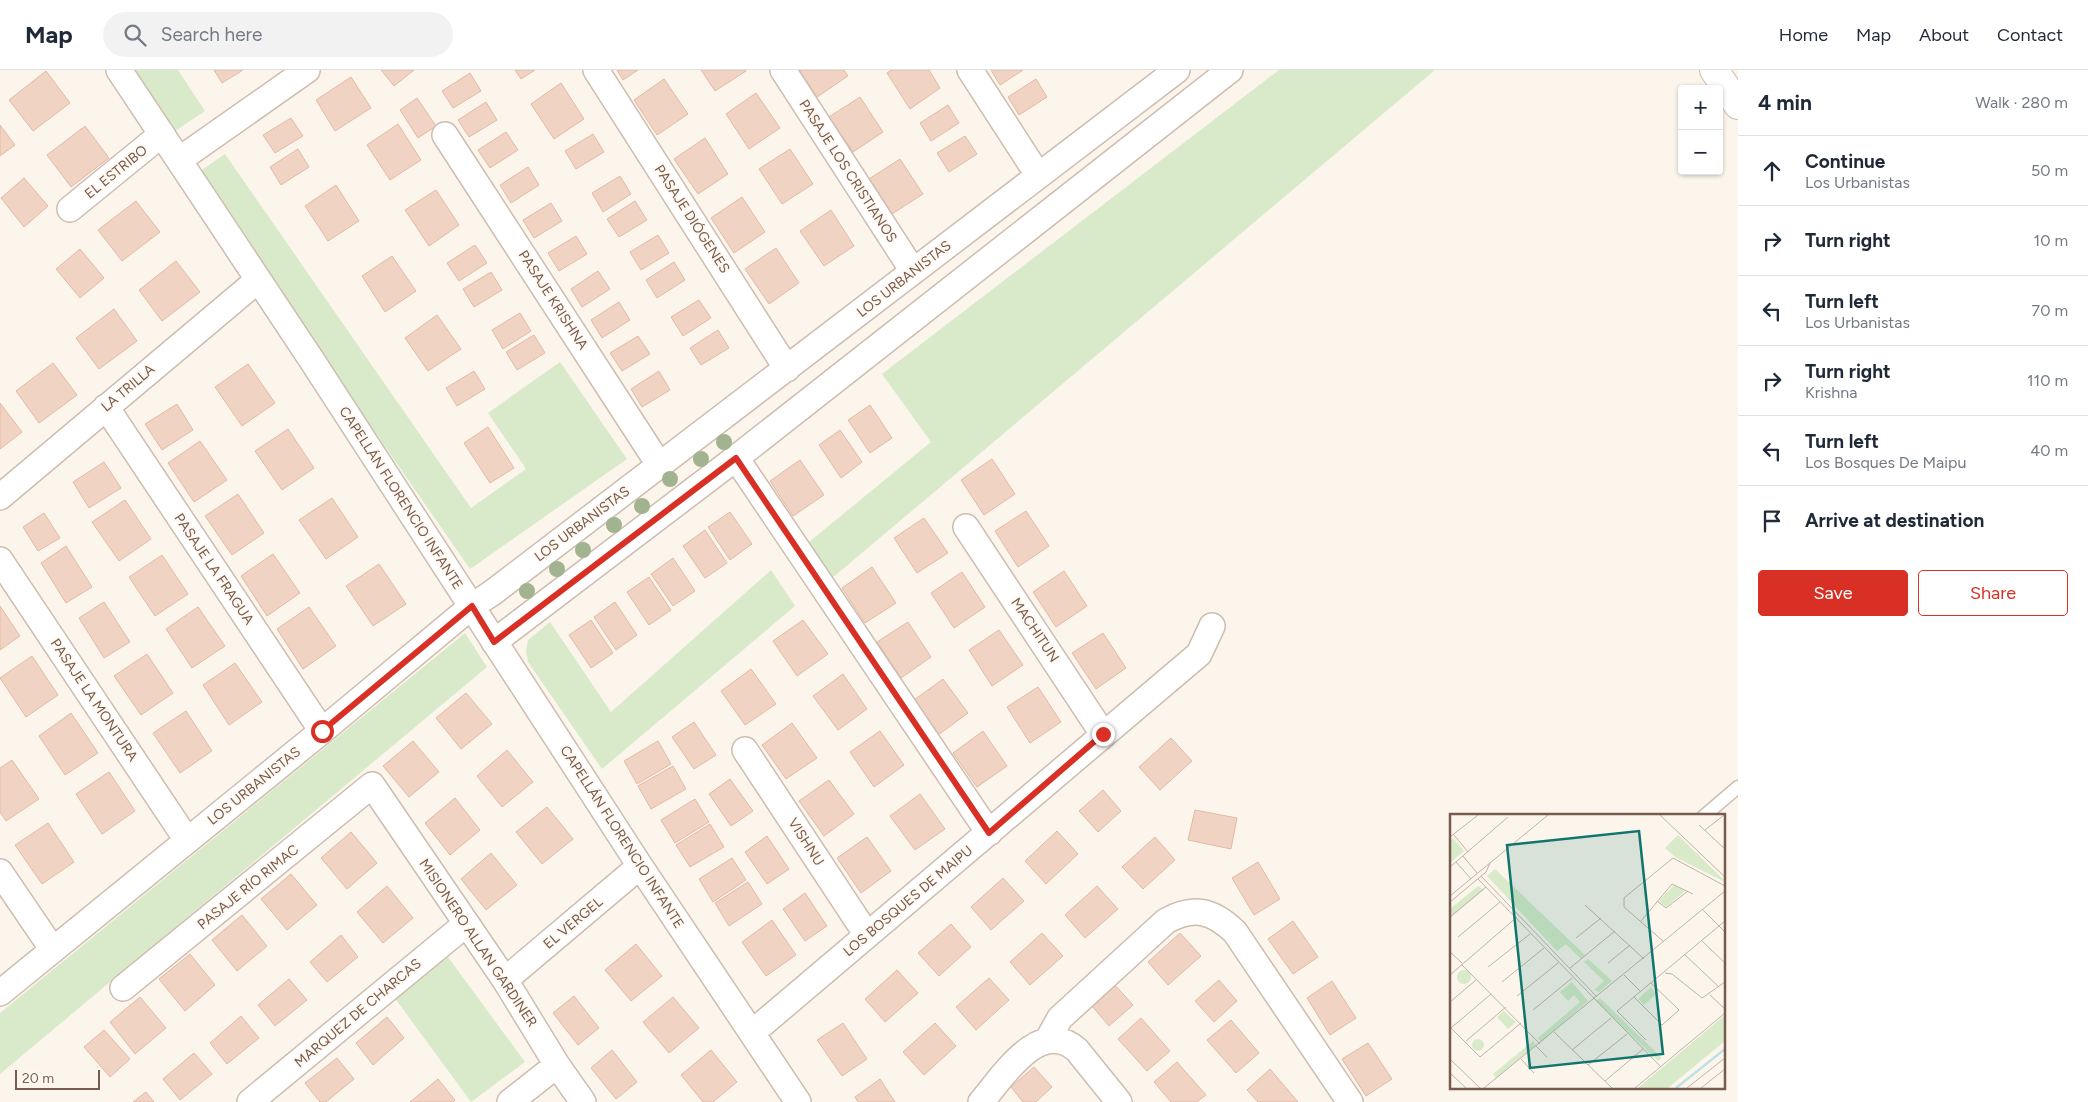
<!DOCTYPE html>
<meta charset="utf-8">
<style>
body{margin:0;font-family:Figtree,sans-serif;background:#f2f2f3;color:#1f2937}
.controls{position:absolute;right:15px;top:15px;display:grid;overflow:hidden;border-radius:5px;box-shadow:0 1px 4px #0004}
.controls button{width:45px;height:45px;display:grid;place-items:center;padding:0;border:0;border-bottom:1px solid #e0e1e3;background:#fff;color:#1f2937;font:25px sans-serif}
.scale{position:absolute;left:15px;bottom:12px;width:85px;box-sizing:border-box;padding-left:5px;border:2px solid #775b4e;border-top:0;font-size:14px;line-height:18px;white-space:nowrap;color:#775b4e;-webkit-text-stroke:4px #fff9f2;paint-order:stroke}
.stop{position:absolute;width:15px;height:15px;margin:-11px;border:4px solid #d93025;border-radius:50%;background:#fff}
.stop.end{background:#d93025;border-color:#fff;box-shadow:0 1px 5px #0008}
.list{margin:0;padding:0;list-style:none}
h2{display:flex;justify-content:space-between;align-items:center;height:65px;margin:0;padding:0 20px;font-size:21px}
h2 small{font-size:16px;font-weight:400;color:#747a83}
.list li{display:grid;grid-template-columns:32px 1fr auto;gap:15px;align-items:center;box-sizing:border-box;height:70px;padding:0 20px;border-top:1px solid #e0e1e3}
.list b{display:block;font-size:19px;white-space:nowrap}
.list p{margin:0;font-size:16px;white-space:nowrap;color:#747a83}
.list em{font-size:16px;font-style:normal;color:#747a83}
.actions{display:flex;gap:10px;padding:15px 20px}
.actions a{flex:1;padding:11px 0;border:1px solid #d93025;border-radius:5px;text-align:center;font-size:18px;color:#d93025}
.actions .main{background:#d93025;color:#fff}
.icon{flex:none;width:28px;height:28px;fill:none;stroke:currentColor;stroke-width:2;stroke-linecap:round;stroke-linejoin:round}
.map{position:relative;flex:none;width:1738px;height:1032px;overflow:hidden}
header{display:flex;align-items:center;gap:30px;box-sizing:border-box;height:70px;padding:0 25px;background:#fff;border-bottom:1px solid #e0e1e3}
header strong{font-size:24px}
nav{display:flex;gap:28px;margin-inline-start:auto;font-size:18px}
.search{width:350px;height:45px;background:#f2f2f3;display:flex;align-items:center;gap:12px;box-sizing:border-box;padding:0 18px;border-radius:28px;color:#747a83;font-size:19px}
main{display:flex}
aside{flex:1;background:#fff}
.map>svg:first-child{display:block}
.green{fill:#d8eac9}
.building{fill:#f1d3c3;stroke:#e3b9a4}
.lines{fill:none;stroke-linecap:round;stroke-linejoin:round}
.service-casing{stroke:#cfbcb0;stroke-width:15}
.minor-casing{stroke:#cfbcb0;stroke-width:28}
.tertiary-casing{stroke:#cfbcb0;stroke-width:30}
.service{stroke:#fff;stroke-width:12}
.minor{stroke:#fff;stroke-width:25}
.tertiary{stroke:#fff;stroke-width:28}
.tree{fill:#a2b390}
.route{stroke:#d93025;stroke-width:6}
.labels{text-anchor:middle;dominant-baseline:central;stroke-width:4;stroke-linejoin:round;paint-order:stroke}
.street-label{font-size:14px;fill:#775b4e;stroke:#fff9f2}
.inset-river{fill:none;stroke:#bfe2e6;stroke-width:2.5}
.inset-road{fill:none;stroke:#c3b2a7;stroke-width:1}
.view{fill:#0f766e;fill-opacity:0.15;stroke:#0f766e;stroke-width:2.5}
.inset-edge{fill:none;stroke:#775b4e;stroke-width:2.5}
</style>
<header>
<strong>Map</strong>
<div class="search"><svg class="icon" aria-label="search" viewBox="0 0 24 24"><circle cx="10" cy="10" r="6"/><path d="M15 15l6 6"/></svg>Search here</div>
<nav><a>Home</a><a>Map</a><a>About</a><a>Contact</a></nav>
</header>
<main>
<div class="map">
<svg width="1738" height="1032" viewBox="0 0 1738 1032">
<rect width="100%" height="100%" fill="#fcf5eb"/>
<path class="green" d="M131 0H178L205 41 172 63Z
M1279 0H1435L831 509 803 477 931 372 882 304Z
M225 84 471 438 526 399 488 343 560 292 627 389 470 499 196 104Z
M771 500 795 536 602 699 528 592 526 581 528 570 550 552 611 642Z
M465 563 487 597 0 1004V943Z
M448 887 525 992 471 1032 394 927Z"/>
<path class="building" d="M214 0H243L222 13Z
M381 0H414L394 16Z
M515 0H535L521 9Z
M617 0H638L623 10Z
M701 0H746V1L715 21Z
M799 0H844L848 6 817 27Z
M891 0H929L940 18 910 39 887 3Z
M991 0H1023L1000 15Z
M46 1 70 33 33 61 9 30Z
M470 3 481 21 453 38 442 21Z
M351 7 371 38 335 61 316 30Z
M664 9 688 44 657 65 634 30Z
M1036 9 1047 27 1019 45 1008 27Z
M561 13 584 49 554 69 531 34Z
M756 23 780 58 749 79 726 44Z
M860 27 883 62 853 82 829 47Z
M417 28 436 56 418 68 400 40Z
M486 32 497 50 469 67 458 50Z
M948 35 959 53 931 71 920 53Z
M291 48 303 66 275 83 263 65Z
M398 54 421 90 390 110 367 75Z
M0 55 15 75 0 86Z
M85 56 109 88 71 117 47 85Z
M506 62 518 80 490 98 478 80Z
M593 64 604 82 576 99 565 81Z
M965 66 977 84 949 102 937 83Z
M705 68 728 104 698 124 674 89Z
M298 79 309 97 281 115 270 97Z
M790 79 813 114 782 134 759 99Z
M900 89 923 124 892 144 869 109Z
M528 97 539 115 511 133 500 115Z
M620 106 631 124 603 142 592 123Z
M24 108 48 136 24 157 1 128Z
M336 115 359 151 328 171 305 136Z
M436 120 459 155 429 176 405 140Z
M742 127 765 162 734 183 711 148Z
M136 131 160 162 122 191 98 160Z
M635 131 647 150 619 167 607 149Z
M551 133 562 151 534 168 523 150Z
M831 140 854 176 824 196 800 161Z
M658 165 669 183 641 200 630 182Z
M576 166 587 184 559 201 548 183Z
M475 175 487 193 459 211 447 193Z
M776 178 799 213 769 234 745 199Z
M80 179 104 208 80 228 56 199Z
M392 186 416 221 385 242 362 206Z
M176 191 200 222 162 251 139 220Z
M674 192 685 210 657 228 646 210Z
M598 201 610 219 582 237 571 219Z
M491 202 502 220 474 237 463 219Z
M699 230 711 248 683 266 671 247Z
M619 232 630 250 602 268 591 250Z
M114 239 137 271 99 299 76 268Z
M520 243 531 261 503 279 492 260Z
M437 245 461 279 428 301 405 268Z
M718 260 729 278 701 295 690 278Z
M534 265 545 283 517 300 506 282Z
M638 266 650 284 622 301 610 283Z
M53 293 77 325 39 353 16 321Z
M248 294 275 333 242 356 215 317Z
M474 301 485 319 457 336 446 318Z
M659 301 670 320 642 337 631 319Z
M0 333 22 362 0 379Z
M177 334 193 360 162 380 145 354Z
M870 335 892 368 870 383 848 350Z
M488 357 514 398 490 413 464 373Z
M288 359 314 398 282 420 255 381Z
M840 360 862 392 841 408 819 375Z
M200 371 227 410 194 432 168 393Z
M992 389 1015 424 984 445 961 410Z
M800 390 824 425 793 446 770 411Z
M104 392 121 418 89 438 73 412Z
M238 424 264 463 232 485 205 446Z
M332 428 358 467 326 489 299 450Z
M125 430 151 469 119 491 92 452Z
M1026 441 1049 476 1018 497 995 461Z
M730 442 752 474 730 490 708 457Z
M44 443 60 468 38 481 23 457Z
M924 448 948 483 917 503 894 468Z
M705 460 727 493 705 508 683 476Z
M66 476 92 517 66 533 41 493Z
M273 484 300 523 267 546 241 506Z
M162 485 188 524 155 546 129 507Z
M673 488 695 521 673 536 651 504Z
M379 494 406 534 373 556 346 516Z
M872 497 896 533 865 553 842 518Z
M1064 501 1087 536 1056 557 1033 522Z
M962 502 985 537 954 558 931 523Z
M649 507 671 540 649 555 627 522Z
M104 532 130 572 104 588 79 548Z
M615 532 637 565 616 580 594 547Z
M0 536 20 566 0 580Z
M198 537 225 576 192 598 166 559Z
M309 537 336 576 303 599 277 559Z
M591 550 613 583 591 598 569 565Z
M803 550 828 584 797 606 773 571Z
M908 552 931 587 901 608 877 572Z
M999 560 1023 595 992 616 969 580Z
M1103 563 1126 598 1096 619 1072 583Z
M147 584 173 623 141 645 114 606Z
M32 586 58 625 26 647 0 608Z
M235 593 262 632 229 655 203 615Z
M751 599 776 634 745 655 721 621Z
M843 604 867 639 838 660 813 626Z
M943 609 968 643 938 665 914 630Z
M1038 617 1061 652 1030 673 1007 637Z
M466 623 492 654 461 679 436 648Z
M186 641 212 681 180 703 153 663Z
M71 643 98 683 65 705 39 666Z
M694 652 716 685 694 699 672 667Z
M792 653 817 688 786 709 762 675Z
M880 661 904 695 874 717 850 682Z
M983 661 1007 696 977 717 953 683Z
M1171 668 1192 691 1160 720 1139 697Z
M413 671 439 702 409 727 383 696Z
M658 671 671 694 637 714 624 691Z
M507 680 533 712 502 737 477 706Z
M12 690 39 729 6 751 0 742V698Z
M673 696 686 719 651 739 638 716Z
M109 702 135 741 102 764 76 724Z
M730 709 753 741 731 756 709 724Z
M829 710 854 744 824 766 799 731Z
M1103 720 1121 741 1098 762 1079 741Z
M920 724 945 759 915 780 890 746Z
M455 728 480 760 450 785 425 753Z
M695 729 709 752 675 773 661 750Z
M547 737 573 769 542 794 516 762Z
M1195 740 1237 748 1231 779 1188 770Z
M48 753 74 792 42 814 15 775Z
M710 754 724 777 690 797 676 775Z
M1057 761 1078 784 1046 814 1025 791Z
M351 762 377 793 347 819 321 788Z
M767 766 789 799 767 814 745 782Z
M867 767 891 801 861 823 837 788Z
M1155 767 1175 790 1143 819 1122 797Z
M491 783 517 815 486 840 461 809Z
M732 788 746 810 713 832 699 809Z
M1258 792 1280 829 1254 845 1232 808Z
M291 804 317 835 287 860 261 829Z
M1003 808 1024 831 991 860 971 837Z
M748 812 762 834 729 856 715 833Z
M387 816 413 848 383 873 357 842Z
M1097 816 1118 839 1085 868 1065 845Z
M805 823 827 856 805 871 783 839Z
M242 845 267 876 237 901 212 870Z
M772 850 796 885 766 906 742 872Z
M1293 851 1318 887 1293 904 1268 869Z
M951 854 971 877 939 906 918 883Z
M1042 863 1063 886 1030 915 1010 892Z
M1180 863 1201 886 1168 915 1148 892Z
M341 865 358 887 327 912 310 892Z
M636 874 662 906 631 931 605 900Z
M190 884 215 915 185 941 159 909Z
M897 900 918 923 885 952 865 929Z
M989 908 1009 930 976 960 956 937Z
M289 909 307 930 275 956 258 935Z
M1219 910 1237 931 1214 952 1195 931Z
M1332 911 1356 948 1330 965 1307 928Z
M1114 914 1133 935 1109 956 1091 935Z
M574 926 599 958 578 975 553 943Z
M140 927 166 958 135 984 110 952Z
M673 927 699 958 669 983 643 952Z
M241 946 259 968 227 994 210 973Z
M387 947 404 968 373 995 356 973Z
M1141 948 1170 981 1147 1001 1118 969Z
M1231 950 1259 983 1236 1003 1207 970Z
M843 953 867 989 842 1006 817 970Z
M935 953 956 976 924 1005 903 982Z
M104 960 130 989 110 1007 84 977Z
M1368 973 1392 1009 1366 1026 1342 989Z
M612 980 637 1012 616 1029 591 998Z
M711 980 737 1012 713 1032H703L681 1005Z
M194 983 212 1004 180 1030 163 1009Z
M337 988 354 1009 326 1032H320L305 1013Z
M1177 992 1206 1025 1197 1032H1171L1154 1012Z
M1034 997 1052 1017 1036 1032H1023L1011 1017Z
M1270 999 1298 1032H1258L1247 1020Z
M438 1009 455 1030 453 1032H410Z
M880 1009 895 1032H858L855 1027Z
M146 1022 154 1032H133Z"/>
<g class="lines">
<g class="service-casing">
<path id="service" d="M1704 746 1738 717"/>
</g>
<g class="minor-casing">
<path id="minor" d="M119 0 311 289 640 796 798 1032
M596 0 787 299
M783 0 913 201
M970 0 1038 105
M445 65 660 396
M179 90 307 0
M70 139 162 64
M106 337 322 661
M736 388 989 763
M0 427 258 210
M966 457 1103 664
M0 490 187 770
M494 572 736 388 1230 0
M745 680 867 865
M0 802 53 880
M505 910 640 796
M123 918 372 715 505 910 557 995 583 1032
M0 923 322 661 472 536 492 523 1177 0
M753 962 1199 584 1212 556
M1047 971 1060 948 1166 851C1194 836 1212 840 1235 862L1350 1032
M250 1032 466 854
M510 1032 557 995
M981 1032C1003 1007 1039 947 1077 980L1119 1032"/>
</g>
<g class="tertiary-casing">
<path id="tertiary" d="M1714 0 1738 35"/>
</g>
<use href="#service" class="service"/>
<use href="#minor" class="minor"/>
<use href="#tertiary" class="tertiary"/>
</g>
<g class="tree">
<circle cx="724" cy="372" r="8"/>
<circle cx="701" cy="389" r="8"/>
<circle cx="670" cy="409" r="8"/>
<circle cx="642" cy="436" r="8"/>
<circle cx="614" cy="455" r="8"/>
<circle cx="583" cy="480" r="8"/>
<circle cx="557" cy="499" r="8"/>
<circle cx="527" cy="521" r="8"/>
</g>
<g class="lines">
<path class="route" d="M322 661 472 536 494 572 736 388 989 763 1103 664"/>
</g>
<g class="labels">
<g class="street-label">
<text transform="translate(848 101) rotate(57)">PASAJE LOS CRISTIANOS</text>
<text transform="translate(116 102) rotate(-39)">EL ESTRIBO</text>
<text transform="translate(692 149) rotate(57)">PASAJE DIÓGENES</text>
<text transform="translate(904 209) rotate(-38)">LOS URBANISTAS</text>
<text transform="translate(553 230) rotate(57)">PASAJE KRISHNA</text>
<text transform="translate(128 318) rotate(-40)">LA TRILLA</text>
<text transform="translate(401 428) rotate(57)">CAPELLÁN FLORENCIO INFANTE</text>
<text transform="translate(582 454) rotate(-37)">LOS URBANISTAS</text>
<text transform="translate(214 499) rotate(56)">PASAJE LA FRAGUA</text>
<text transform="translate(1035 560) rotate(56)">MACHITUN</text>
<text transform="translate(94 630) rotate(56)">PASAJE LA MONTURA</text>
<text transform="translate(254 716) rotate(-39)">LOS URBANISTAS</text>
<text transform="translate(622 767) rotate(57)">CAPELLÁN FLORENCIO INFANTE</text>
<text transform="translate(806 772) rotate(57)">VISHNU</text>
<text transform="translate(248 817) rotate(-39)">PASAJE RÍO RIMAC</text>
<text transform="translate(908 831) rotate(-40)">LOS BOSQUES DE MAIPU</text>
<text transform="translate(573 853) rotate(-40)">EL VERGEL</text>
<text transform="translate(478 873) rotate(56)">MISIONERO ALLAN GARDINER</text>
<text transform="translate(358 943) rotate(-40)">MARQUEZ DE CHARCAS</text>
</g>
</g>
<g transform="translate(1450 744)">
<rect width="275" height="275" fill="#fcf5eb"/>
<path d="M228 21 275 67V68L225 43 215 34ZM3 24 14 37 1 48 0 27ZM45 55 135 141 131 145 116 130 107 137 37 62ZM224 71 235 77 216 93 209 87ZM28 72 34 76 0 104V95ZM138 145 162 167 149 178 144 176 154 167 134 148ZM7 163a7 7 0 1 1 14 0a7 7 0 1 1-14 0ZM122 168 138 187 91 228 88 224 130 188 124 181 118 187 110 178ZM201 173 206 180 194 191 188 185ZM150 184 212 244 208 247 146 187ZM54 197 66 208 58 215 47 203ZM275 201V227L218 274H188ZM22 231a6 6 0 1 1 12 0a6 6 0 1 1-12 0ZM83 227 86 231 46 264 43 260Z" fill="#d8eac9"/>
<path class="inset-river" d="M226 274 275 235"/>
<path class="inset-road" d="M210 1 275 63M249 11 275 35M255 16 274 1M3 20 18 38M0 23 28 1M13 42 27 59M6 48 21 65M0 53 58 3M31 62 147 183M28 65 211 253M0 82 98 1M207 87 216 94 238 77M0 88 36 58 40 49M135 91 194 145M253 96 275 118M0 103 36 73M191 107 222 70 243 80M8 123 50 88M126 124 151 104M251 126 275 149M214 128 174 93V84L223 44 275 72M0 138 12 149M234 140 269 173M158 149 180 131M11 150 90 230M38 153 80 120M120 154 165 117M215 159 222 160 252 184 275 168M0 161 67 103M174 161 190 177M52 168 94 134M260 181 275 195M67 182 108 149M184 183 212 211 229 196 201 169M0 188 26 166M83 196 122 164M0 213 30 243 71 209M1 214 41 180M104 218 162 274M196 226 167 197 275 107M16 227 56 193M86 232 97 243M122 236 161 204M0 245 30 274M71 245 84 259M138 251 177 220M0 259 16 274M155 267 193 235M34 274 275 77M185 274 275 199M237 274 275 244M251 274 275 255"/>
<path class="view" d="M189 17 213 240 80 254 57 31Z"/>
<rect width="275" height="275" class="inset-edge"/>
</g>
</svg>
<div class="controls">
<button>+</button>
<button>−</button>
</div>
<div class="scale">20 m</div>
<div class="stop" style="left:322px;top:661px"></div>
<div class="stop end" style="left:1103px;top:664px"></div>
</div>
<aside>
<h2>4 min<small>Walk · 280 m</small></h2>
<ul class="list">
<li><svg class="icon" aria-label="ahead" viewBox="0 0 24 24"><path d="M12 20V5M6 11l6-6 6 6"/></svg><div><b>Continue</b><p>Los Urbanistas</p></div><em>50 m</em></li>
<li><svg class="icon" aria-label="right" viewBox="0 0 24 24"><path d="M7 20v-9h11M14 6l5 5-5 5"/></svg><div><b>Turn right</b></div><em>10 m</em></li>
<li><svg class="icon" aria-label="left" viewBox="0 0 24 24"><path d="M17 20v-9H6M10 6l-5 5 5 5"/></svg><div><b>Turn left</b><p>Los Urbanistas</p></div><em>70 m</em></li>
<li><svg class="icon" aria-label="right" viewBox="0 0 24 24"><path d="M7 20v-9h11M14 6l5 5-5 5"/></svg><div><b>Turn right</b><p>Krishna</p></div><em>110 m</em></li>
<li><svg class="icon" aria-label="left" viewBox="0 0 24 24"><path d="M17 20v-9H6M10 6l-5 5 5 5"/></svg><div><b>Turn left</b><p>Los Bosques De Maipu</p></div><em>40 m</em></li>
<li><svg class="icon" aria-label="arrive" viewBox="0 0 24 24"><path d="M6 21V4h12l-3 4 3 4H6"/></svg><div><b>Arrive at destination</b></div></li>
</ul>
<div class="actions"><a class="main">Save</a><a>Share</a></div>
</aside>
</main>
